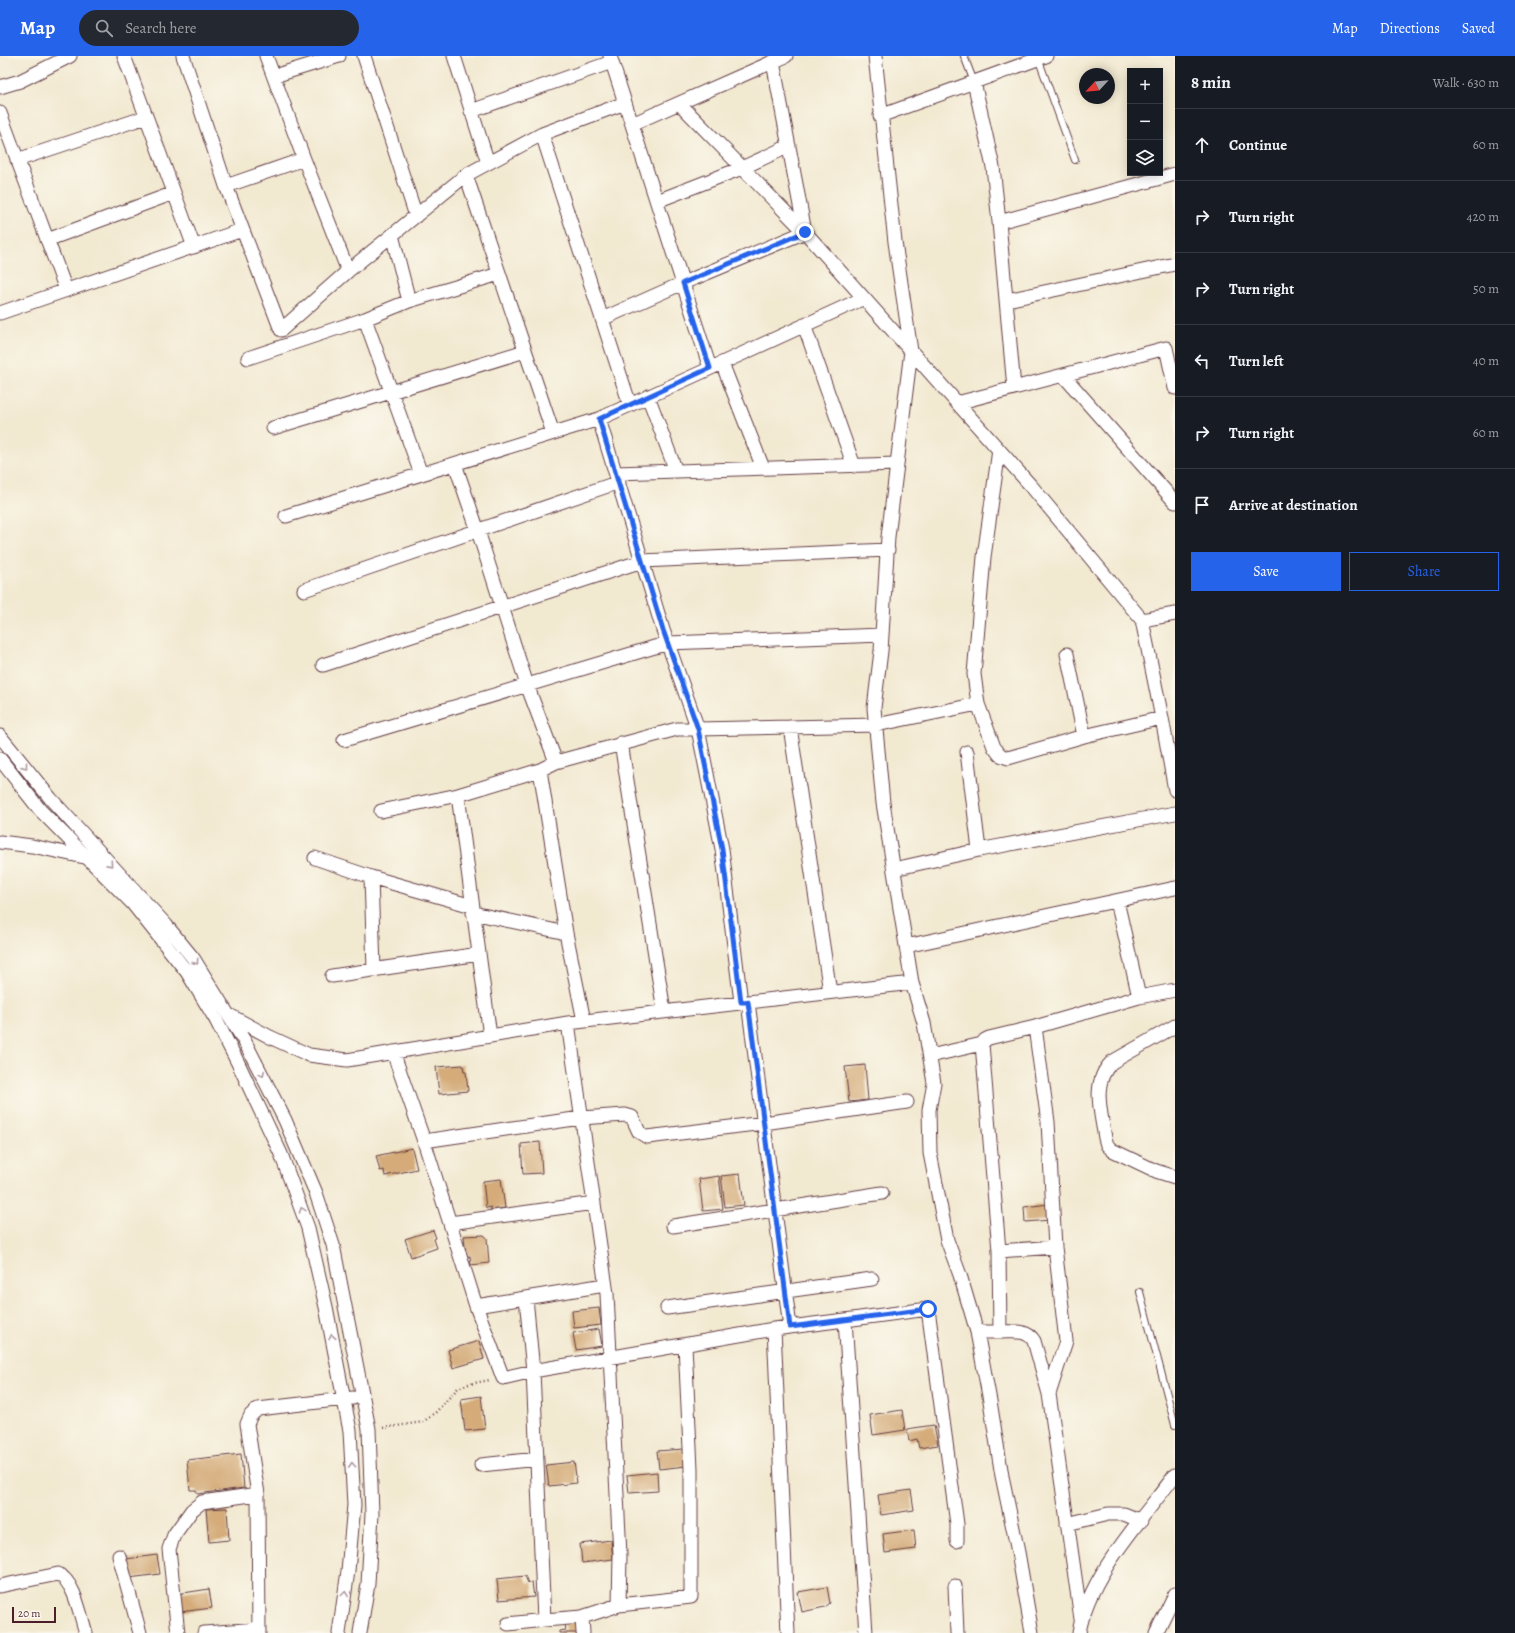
<!DOCTYPE html>
<meta charset="utf-8">
<style>
body{margin:0;font-family:Alegreya,serif;background:#242831;color:#f1f3f6}
.controls{position:absolute;right:12px;top:12px;display:grid;overflow:hidden;border-radius:0px;box-shadow:0 2px 10px #0003}
.controls button{width:36px;height:36px;display:grid;place-items:center;padding:0;border:0;border-bottom:1px solid #363941;background:#171b24;color:#f1f3f6;font:20px sans-serif}
.compass{position:absolute;left:1079px;top:12px;width:36px;height:36px;border-radius:50%;background:#171b24;box-shadow:0 2px 10px #0003;rotate:244deg}
.scale{position:absolute;left:12px;bottom:10px;width:44px;box-sizing:border-box;padding-left:4px;border:2px solid #4a1f2b;border-top:0;font-size:11px;line-height:14px;white-space:nowrap;color:#4a1f2b;-webkit-text-stroke:3px #fbf7ec;paint-order:stroke}
.stop{position:absolute;width:12px;height:12px;margin:-9px;border:3px solid #2563eb;border-radius:50%;background:#fff}
.stop.end{background:#2563eb;border-color:#fff;box-shadow:0 1px 4px #0008}
.list{margin:0;padding:0;list-style:none}
h2{display:flex;justify-content:space-between;align-items:center;height:52px;margin:0;padding:0 16px;font-size:17px}
h2 small{font-size:13px;font-weight:400;color:#9ea1a6}
.list li{display:grid;grid-template-columns:26px 1fr auto;gap:12px;align-items:center;box-sizing:border-box;height:72px;padding:0 16px;border-top:1px solid #363941}
.list b{display:block;font-size:15px;white-space:nowrap}
.list em{font-size:13px;font-style:normal;color:#9ea1a6}
.actions{display:flex;gap:8px;padding:12px 16px}
.actions a{flex:1;padding:9px 0;border:1px solid #2563eb;border-radius:0px;text-align:center;font-size:14px;color:#2563eb}
.actions .main{background:#2563eb;color:#fff}
.icon{flex:none;width:22px;height:22px;fill:none;stroke:currentColor;stroke-width:2;stroke-linecap:round;stroke-linejoin:round}
.map{position:relative;flex:none;width:1175px;height:1577px;overflow:hidden}
header{display:flex;align-items:center;gap:24px;box-sizing:border-box;height:56px;padding:0 20px;background:#2563eb;color:#fff}
header strong{font-size:19px}
nav{display:flex;gap:22px;margin-inline-start:auto;font-size:14px}
.search{width:280px;height:36px;background:#242831;display:flex;align-items:center;gap:10px;box-sizing:border-box;padding:0 14px;border-radius:22px;color:#9ea1a6;font-size:15px}
main{display:flex}
aside{flex:1;background:#171b24}
.map>svg:first-child{display:block}
.building{fill:#d4ab79}
.lines{fill:none;stroke-linecap:round;stroke-linejoin:round}
.lane-casing{stroke:#633d44;stroke-width:8}
.street-casing{stroke:#633d44;stroke-width:15}
.path{stroke:#633d44;stroke-width:2.5;stroke-dasharray:1 3;stroke-linecap:butt}
.lane{stroke:#fff;stroke-width:6}
.street{stroke:#fff;stroke-width:13}
.oneway{stroke:#ae9aa0}
.route{stroke:#2563eb;stroke-width:5}
</style>
<header>
<strong>Map</strong>
<div class="search"><svg class="icon" aria-label="search" viewBox="0 0 24 24"><circle cx="10" cy="10" r="6"/><path d="M15 15l6 6"/></svg>Search here</div>
<nav><a>Map</a><a>Directions</a><a>Saved</a></nav>
</header>
<main>
<div class="map">
<svg width="1175" height="1577" viewBox="0 0 1175 1577">
<rect width="100%" height="100%" fill="#fbf7ec"/>
<filter id="ink" filterUnits="userSpaceOnUse"><feTurbulence type="fractalNoise" baseFrequency=".025" numOctaves="2"/><feDisplacementMap in="SourceGraphic" scale="8" xChannelSelector="R" yChannelSelector="G"/><feConvolveMatrix kernelMatrix="1 2 1 2 8 2 1 2 1" color-interpolation-filters="sRGB"/></filter>
<filter id="wash" filterUnits="userSpaceOnUse"><feTurbulence type="fractalNoise" baseFrequency=".012" numOctaves="4" result="noise"/><feDisplacementMap in="SourceGraphic" scale="16" xChannelSelector="R" yChannelSelector="G"/><feGaussianBlur stdDeviation="0.9" result="paint"/><feColorMatrix in="noise" values="0 0 0 0 0 0 0 0 0 0 0 0 0 0 0 0 0 1.4 0 .05"/><feComposite in="paint" operator="in"/></filter>
<g filter="url(#wash)">
<rect width="100%" height="100%" fill="#f2e9d1"/>
<g id="blocks">
<path class="building" d="M463 1009 464 1016H466L468 1035 439 1038 436 1011Z
M865 1009 868 1044 849 1046 845 1011Z
M540 1086 542 1117 523 1118 521 1088Z
M412 1092 417 1113 385 1120 384 1114 380 1115 376 1100Z
M740 1118 744 1149 725 1151 721 1120Z
M719 1120 723 1153 703 1155 699 1123Z
M501 1123 505 1152 491 1154V1151L486 1152 483 1125Z
M1049 1148 1051 1164 1025 1166 1024 1151Z
M433 1174 436 1182 434 1183 437 1192 411 1201 405 1183Z
M484 1179 487 1182 489 1207 471 1209 470 1200 466 1201 464 1180Z
M599 1252 601 1269 574 1272 572 1255Z
M599 1273 602 1290 576 1294 573 1277Z
M479 1285 484 1303 453 1312 448 1294Z
M481 1340 485 1373 465 1375 461 1343Z
M902 1354 905 1374 873 1379 870 1359Z
M934 1369 938 1389 919 1392 917 1383 909 1385 907 1373Z
M684 1393 686 1410 659 1413 657 1395Z
M241 1398 244 1432 197 1438 196 1434H190L187 1404Z
M574 1406 577 1427 549 1430 546 1409Z
M657 1416 658 1435 629 1437 627 1419Z
M911 1434 914 1454 881 1459 878 1439Z
M227 1452 229 1484 209 1486 206 1453Z
M914 1474 916 1493 885 1497 883 1478Z
M611 1484 613 1503 582 1507 580 1488Z
M157 1499 160 1518 129 1522 126 1503Z
M525 1520 528 1527 532 1526 534 1541 499 1544 497 1523Z
M827 1531 830 1547 825 1551 802 1556 798 1536Z
M209 1533 212 1552 180 1556 177 1538Z
M576 1566 578 1577H559V1575L566 1574 565 1568Z"/>
</g>
</g>
<g filter="url(#ink)">
<use href="#blocks" fill-opacity="0" stroke="#633d44" stroke-width="1"/>
<g class="lines">
<g class="lane-casing">
<path id="lane" d="M964 0 974 26
M1038 2 1075 104
M1140 1236 1175 1369"/>
</g>
<g class="street-casing">
<path id="street" d="M124 0 194 191
M183 0 226 130 281 274 348 215 466 119 553 377
M266 0 304 103 348 215
M364 0 416 160
M454 0 488 107
M610 0 710 312
M274 20 339 0
M974 26 993 111 999 166
M0 31 20 25 70 0
M680 48 805 176 1032 431 1142 564 1162 662
M471 55 612 6
M0 57 66 234
M880 60 1046 0
M632 68 786 0
M542 78 625 47
M17 104 146 61
M466 119 542 78 630 349
M226 130 304 103
M657 145 742 112 789 90
M47 184 174 137
M1007 244 1175 208
M409 245 499 218
M0 257 242 174
M365 263 421 418
M602 263 683 227 805 176 773 6
M804 269 854 410
M248 302 365 263 409 245 392 179
M722 307 864 242
M1063 319 1175 446
M1014 332 999 166 1175 118
M648 340 676 415
M957 347 1166 292 1175 332
M599 363 722 307 763 412
M273 372 525 295
M999 394 984 501 974 618 978 648 994 691 1000 699 1008 702 1084 680 1162 662 1175 734
M455 408 478 475 527 629 556 706
M616 417 897 408
M286 460 599 363 663 574 698 673 876 669 978 648
M304 534 619 426
M1142 564 1175 558
M1067 598 1084 680
M323 609 642 505 888 494
M790 671 830 936
M0 680 51 743 166 869 193 902 245 986 285 1064 316 1137 333 1189 369 1373 372 1458 368 1528 360 1577
M344 684 668 587 882 579
M621 687 664 955
M0 703 40 754 133 848 187 916 216 964 238 1007 281 1098 308 1172 326 1251 350 1375 354 1449 348 1515 339 1577
M540 714 566 877 584 965
M381 755 458 739
M0 786 32 790 89 802
M979 794 1175 757
M315 802 371 821 472 850
M894 813 979 794 967 696
M371 821 374 914
M1117 845 1139 941
M473 857 566 877
M906 890 1175 832
M332 920 479 898
M912 927 924 967 934 1027 929 1054 930 1097 947 1184 960 1219 977 1276 990 1345 1002 1420 1018 1496 1032 1577
M748 946 790 1271
M231 960 270 981 309 999 347 1004 568 967
M1175 970 1112 1006C1091 1026 1101 1056 1105 1082L1107 1089 1112 1094 1156 1115 1175 1121
M1035 971 1139 941 1175 934
M490 980 458 739 540 714 556 706 677 673H698L722 793 741 946
M393 996 424 1085
M930 1000 982 988
M450 1167 594 1147
M673 1170 882 1137
M999 1195 1055 1191
M526 1242 533 1315 503 1322 476 1250 424 1085 581 1062 625 1059 632 1061 639 1076 647 1081 764 1067 907 1046
M476 1250 605 1229
M667 1252 872 1223
M845 1264 928 1253 957 1468V1485
M774 1273 788 1577
M977 1276H1000L999 1195 982 988 985 984 989 982 1035 971 1048 1066 1055 1191 1066 1285 1049 1338 1081 1563
M1000 1276C1013 1276 1027 1273 1034 1285L1049 1338
M481 1409 537 1403
M1067 1468 1108 1458H1124L1141 1465
M119 1500 140 1577
M0 1530 58 1518C75 1526 80 1559 86 1577
M955 1530 957 1577
M619 1549 691 1541V1413L685 1289
M582 1561 544 1564 533 1315 774 1273 845 1264 866 1577
M508 1568 544 1564
M178 1577 169 1493 174 1479 192 1454 202 1446 258 1438
M204 1577 259 1573
M259 1577 258 1438 247 1368 251 1359 258 1353 353 1342
M583 1577 582 1561 619 1549 620 1499 607 1238 568 967 912 927 883 747 874 652 881 595 888 481 911 295 895 186 875 0
M1079 1577C1088 1520 1141 1465 1175 1419
M1156 1577 1175 1538"/>
</g>
<path class="path" d="M383 1372 423 1366 436 1356 458 1332 469 1328 490 1324"/>
<use href="#lane" class="lane"/>
<use href="#street" class="street"/>
</g>
<defs><path id="oneway-chevron" d="M-2-3.5L2.5 0L-2 3.5" fill="none" stroke-width="1.6" stroke-linecap="round" stroke-linejoin="round"/></defs>
<g class="oneway">
<use href="#oneway-chevron" transform="translate(25 710) rotate(51)"/>
<use href="#oneway-chevron" transform="translate(110 808) rotate(48)"/>
<use href="#oneway-chevron" transform="translate(196 906) rotate(55)"/>
<use href="#oneway-chevron" transform="translate(262 1018) rotate(63)"/>
<use href="#oneway-chevron" transform="translate(302 1154) rotate(-110)"/>
<use href="#oneway-chevron" transform="translate(332 1281) rotate(-101)"/>
<use href="#oneway-chevron" transform="translate(352 1409) rotate(-93)"/>
<use href="#oneway-chevron" transform="translate(345 1538) rotate(-82)"/>
</g>
</g>
<g class="lines" filter="url(#ink)">
<path class="route" d="M805 176 683 227 710 312 599 363 663 574 698 673 722 793 741 946H748L790 1271 928 1253"/>
</g>
</svg>
<div class="controls">
<button>+</button>
<button>−</button>
<button><svg class="icon" aria-label="layers" viewBox="0 0 24 24"><path d="M12 4l9 5-9 5-9-5zM3 14l9 5 9-5"/></svg></button>
</div>
<svg class="compass" viewBox="-18 -18 36 36"><path d="M0-13l5 13h-10z" fill="#e53935"/><path d="M0 13l5-13h-10z" fill="#9ea1a6"/></svg>
<div class="scale">20 m</div>
<div class="stop" style="left:928px;top:1253px"></div>
<div class="stop end" style="left:805px;top:176px"></div>
</div>
<aside>
<h2>8 min<small>Walk · 630 m</small></h2>
<ul class="list">
<li><svg class="icon" aria-label="ahead" viewBox="0 0 24 24"><path d="M12 20V5M6 11l6-6 6 6"/></svg><div><b>Continue</b></div><em>60 m</em></li>
<li><svg class="icon" aria-label="right" viewBox="0 0 24 24"><path d="M7 20v-9h11M14 6l5 5-5 5"/></svg><div><b>Turn right</b></div><em>420 m</em></li>
<li><svg class="icon" aria-label="right" viewBox="0 0 24 24"><path d="M7 20v-9h11M14 6l5 5-5 5"/></svg><div><b>Turn right</b></div><em>50 m</em></li>
<li><svg class="icon" aria-label="left" viewBox="0 0 24 24"><path d="M17 20v-9H6M10 6l-5 5 5 5"/></svg><div><b>Turn left</b></div><em>40 m</em></li>
<li><svg class="icon" aria-label="right" viewBox="0 0 24 24"><path d="M7 20v-9h11M14 6l5 5-5 5"/></svg><div><b>Turn right</b></div><em>60 m</em></li>
<li><svg class="icon" aria-label="arrive" viewBox="0 0 24 24"><path d="M6 21V4h12l-3 4 3 4H6"/></svg><div><b>Arrive at destination</b></div></li>
</ul>
<div class="actions"><a class="main">Save</a><a>Share</a></div>
</aside>
</main>
